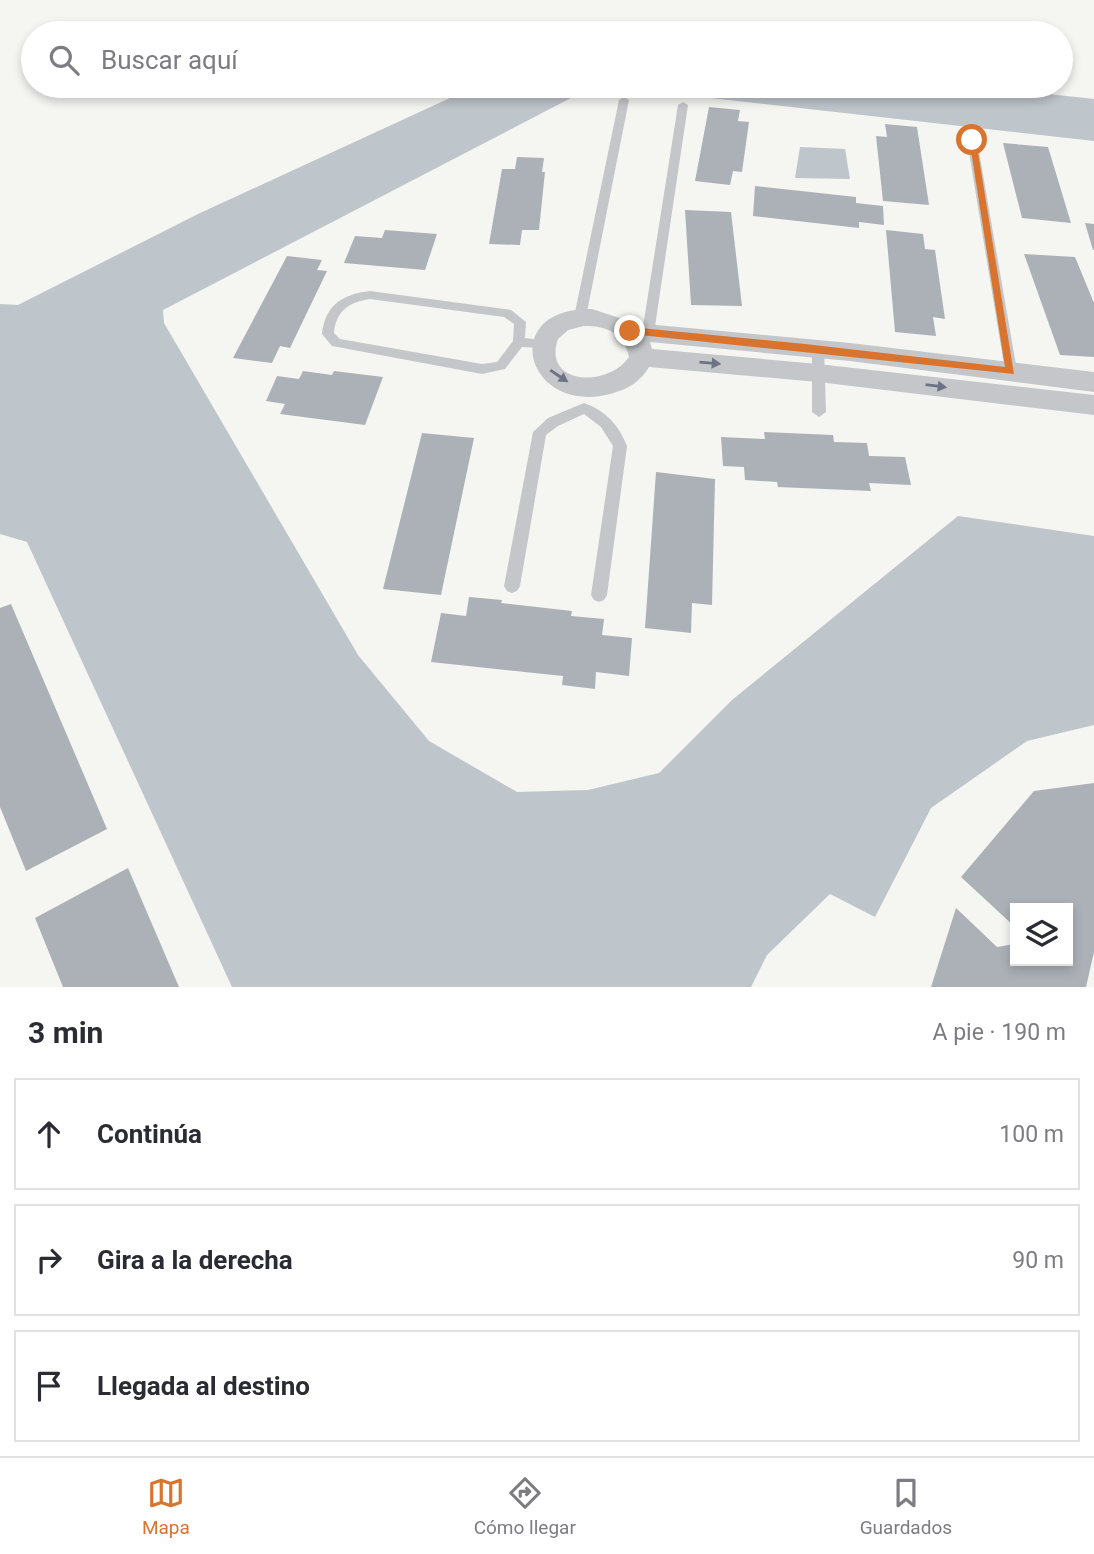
<!DOCTYPE html>
<html lang="es">
<meta charset="utf-8">
<style>
body{margin:0;font-family:Roboto,sans-serif;background:#f2f2f3;color:#2b2b33}
.controls{position:absolute;right:21px;bottom:21px;display:grid;overflow:hidden;border-radius:0px;box-shadow:0 4px 10px #0003}
.controls button{width:63px;height:63px;display:grid;place-items:center;padding:0;border:0;border-bottom:2px solid #e1e1e2;background:#fff;color:#2b2b33;font:35px sans-serif}
.stop{position:absolute;width:21px;height:21px;margin:-16px;border:5px solid #d9742f;border-radius:50%;background:#fff}
.stop.end{background:#d9742f;border-color:#fff;box-shadow:0 2px 7px #0008}
.list{margin:0;padding:0;list-style:none}
h2{display:flex;justify-content:space-between;align-items:center;height:91px;margin:0;padding:0 28px;font-size:30px}
h2 small{font-size:23px;font-weight:400;color:#7c7c81}
.list li{display:grid;grid-template-columns:46px 1fr auto;gap:21px;align-items:center;box-sizing:border-box;height:112px;margin:0 14px 14px;padding:0 14px;border:2px solid #e1e1e2;border-radius:0px}
.list b{display:block;font-size:26px;white-space:nowrap}
.list em{font-size:23px;font-style:normal;color:#7c7c81}
.icon{flex:none;width:38px;height:38px;fill:none;stroke:currentColor;stroke-width:2;stroke-linecap:round;stroke-linejoin:round}
.map{position:relative;flex:none;width:1094px;height:987px;overflow:hidden}
.search{position:absolute;background:#fff;box-shadow:0 4px 10px #0003;left:21px;right:21px;top:21px;height:77px;display:flex;align-items:center;gap:18px;box-sizing:border-box;padding:0 24px;border-radius:38px;color:#7c7c81;font-size:26px}
.sheet{height:469px;background:#fff}
nav{display:flex;justify-content:space-around;align-items:center;box-sizing:border-box;height:98px;border-top:2px solid #e1e1e2;background:#fff;font-size:19px;color:#7c7c81}
nav a{display:grid;justify-items:center;gap:4px}
nav .on{color:#d9742f}
.map>svg:first-child{display:block}
.water{fill:#bec5cb}
.building{fill:#acb1b8}
.lines{fill:none;stroke-linecap:round;stroke-linejoin:round}
.service{fill:#c4c6ca;fill-rule:evenodd}
.minor{fill:#c4c6ca;fill-rule:evenodd}
.oneway{fill:#6b7485}
.route{fill:#d9742f}
</style>
<div class="map">
<svg width="1094" height="987" viewBox="0 0 1094 987">
<rect width="100%" height="100%" fill="#f5f5f2"/>
<path class="water" d="M476 86H594L163 310 164 323 358 655 429 741 517 792 588 790 659 773 732 700 958 516 1094 536V725L1027 741 931 808 875 917 830 894 767 955 751 987H232L27 542 0 534V304L18 305 198 214Z
M604 86H976L1094 99V141Z
M800 147 845 149 850 179 795 178Z"/>
<path class="building" d="M709 107 740 110 738 121 749 122 742 172 733 171 730 185 695 181Z
M885 124 917 127 929 205 883 201 876 136 887 137Z
M1003 143 1048 147 1071 223 1022 218Z
M517 157 544 158 542 172H545L539 230H522L520 245 489 244 502 169H515Z
M755 186 856 197V203L883 206 884 225 859 222V228L753 216Z
M685 210 731 212 742 306 691 305Z
M1085 223 1094 224V250H1093Z
M385 230 437 234 425 270 344 263 355 236 382 238Z
M886 230 923 234 925 249 935 250 945 319 933 317 936 336 895 332Z
M1024 254 1075 257 1094 303V357L1060 355Z
M287 256 322 260 317 270 327 271 290 348 280 346 272 363 233 358Z
M303 371 332 375 334 371 383 377 365 425 280 414 285 404 266 401 277 376 299 379Z
M764 432 833 435 834 442 867 443 869 456 905 457 911 485 869 483 871 491 778 487 777 482 745 480 744 467 723 466 721 437 765 439Z
M422 433 474 438 441 595 383 589Z
M656 472 715 479 712 605 692 603 691 633 645 628Z
M469 597 502 600 501 603 572 611 571 616 604 619 602 635 632 638 629 676 596 672 595 689 562 685 563 676 431 662 441 613 466 616Z
M11 604 107 829 26 871 0 807V608Z
M1094 783V952L1086 987H931L956 908 997 947 1015 944V961H1068V908H1015V927L961 877 1034 791Z
M128 868 179 987H63L35 918Z"/>
<g class="lines">
<path class="service" d="M624 97 629 100 586 317 580 321 574 317 619 100Z
M683 102 688 105 654 333 648 337 642 333 678 105Z
M972 137 977 140 1017 371 1011 376 1005 371 967 140Z
M370 291 511 310 526 322 525 338 542 340 548 344 542 348 522 347 505 369 482 374 332 346 322 334C325 305 343 294 370 291ZM370 299 504 317 514 324 513 341 497 362 482 364 340 339 334 333C336 311 349 302 370 299Z
M818 345 824 349 826 412 819 417 812 412V349Z
M584 403C605 410 619 425 627 446L607 595 604 600 599 602 594 600 591 595 613 446 601 427 584 414 558 426 546 435 520 586 517 591 512 593 507 591 504 586 533 432 548 418Z"/>
<path class="minor" d="M592 309 635 323 850 343 1094 372V392L850 361 650 342 652 349 818 364 1094 395V415L818 382 649 367C639 383 628 389 610 394 525 416 497 307 592 309ZM584 326C607 326 624 333 629 357 607 389 542 384 558 339L568 330Z"/>
</g>
<defs><path id="oneway-solid" d="M-6-.8H1V-3.2L6.5 0L1 3.2V.8H-6Z" transform="scale(1.75)"/></defs>
<g class="oneway">
<use href="#oneway-solid" transform="translate(710 363) rotate(5)"/>
<use href="#oneway-solid" transform="translate(559 376) rotate(34)"/>
<use href="#oneway-solid" transform="translate(936 386) rotate(7)"/>
</g>
<path class="route" d="M969 138 976 140 1014 374 630 334 625 331 630 327 805 344 1005 367Z"/>
</svg>
<div class="controls">
<button><svg class="icon" aria-label="layers" viewBox="0 0 24 24"><path d="M12 4l9 5-9 5-9-5zM3 14l9 5 9-5"/></svg></button>
</div>
<div class="stop" style="left:972px;top:140px"></div>
<div class="stop end" style="left:630px;top:331px"></div>
<div class="search"><svg class="icon" aria-label="search" viewBox="0 0 24 24"><circle cx="10" cy="10" r="6"/><path d="M15 15l6 6"/></svg>Buscar aquí</div>
</div>
<section class="sheet">
<h2>3 min<small>A pie · 190 m</small></h2>
<ul class="list">
<li><svg class="icon" aria-label="ahead" viewBox="0 0 24 24"><path d="M12 20V5M6 11l6-6 6 6"/></svg><div><b>Continúa</b></div><em>100 m</em></li>
<li><svg class="icon" aria-label="right" viewBox="0 0 24 24"><path d="M7 20v-9h11M14 6l5 5-5 5"/></svg><div><b>Gira a la derecha</b></div><em>90 m</em></li>
<li><svg class="icon" aria-label="arrive" viewBox="0 0 24 24"><path d="M6 21V4h12l-3 4 3 4H6"/></svg><div><b>Llegada al destino</b></div></li>
</ul>
</section>
<nav>
<a class="on"><svg class="icon" aria-label="map" viewBox="0 0 24 24"><path d="M3 6l6-2 6 2 6-2v14l-6 2-6-2-6 2zM9 4v14M15 6v14"/></svg>Mapa</a>
<a><svg class="icon" aria-label="directions" viewBox="0 0 24 24"><path d="M12 3l9 9-9 9-9-9zM9 14v-3h6M13 9l2 2-2 2"/></svg>Cómo llegar</a>
<a><svg class="icon" aria-label="saved" viewBox="0 0 24 24"><path d="M7 4h10v16l-5-4-5 4z"/></svg>Guardados</a>
</nav>
